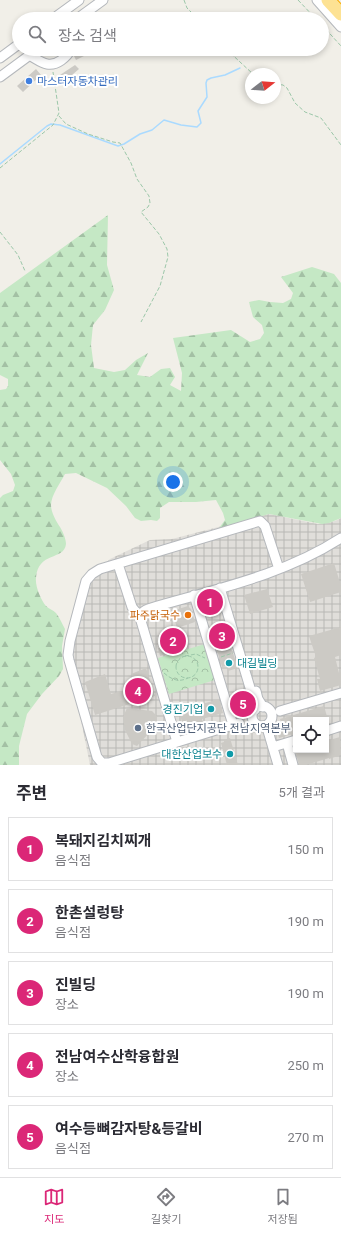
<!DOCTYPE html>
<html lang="ko">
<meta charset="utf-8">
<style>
body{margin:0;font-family:Roboto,"Noto Sans KR",sans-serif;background:#f7f7f7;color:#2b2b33}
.controls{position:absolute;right:12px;bottom:12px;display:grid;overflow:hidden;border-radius:0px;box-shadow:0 2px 6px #0003}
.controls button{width:36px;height:36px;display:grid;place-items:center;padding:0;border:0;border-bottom:1px solid #e1e1e2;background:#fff;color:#2b2b33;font:20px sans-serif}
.compass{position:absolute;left:245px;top:68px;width:36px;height:36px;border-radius:50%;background:#fff;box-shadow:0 2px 6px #0003;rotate:73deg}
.you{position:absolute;left:173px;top:482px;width:14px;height:14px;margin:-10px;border:3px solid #fff;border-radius:50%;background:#1a73e8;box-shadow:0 0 0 6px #1a73e833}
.badge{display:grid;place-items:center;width:26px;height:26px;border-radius:50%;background:#db2777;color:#fff;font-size:13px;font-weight:700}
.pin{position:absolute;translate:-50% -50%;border:2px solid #fff;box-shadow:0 1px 4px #0006}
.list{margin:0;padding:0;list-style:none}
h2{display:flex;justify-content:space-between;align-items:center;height:52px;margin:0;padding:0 16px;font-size:17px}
h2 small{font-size:13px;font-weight:400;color:#7c7c81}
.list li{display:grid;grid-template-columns:26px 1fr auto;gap:12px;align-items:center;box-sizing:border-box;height:64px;margin:0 8px 8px;padding:0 8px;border:1px solid #e1e1e2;border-radius:0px}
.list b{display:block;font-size:15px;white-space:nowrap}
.list p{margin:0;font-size:13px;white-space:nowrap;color:#7c7c81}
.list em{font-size:13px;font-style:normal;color:#7c7c81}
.icon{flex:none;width:22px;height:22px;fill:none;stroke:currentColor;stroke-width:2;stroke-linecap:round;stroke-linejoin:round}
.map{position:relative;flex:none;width:341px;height:765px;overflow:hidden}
.search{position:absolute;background:#fff;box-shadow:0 2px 6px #0003;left:12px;right:12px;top:12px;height:44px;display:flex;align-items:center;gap:10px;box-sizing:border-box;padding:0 14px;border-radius:22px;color:#7c7c81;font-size:15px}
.sheet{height:412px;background:#fff}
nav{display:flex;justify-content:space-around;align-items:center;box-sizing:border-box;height:56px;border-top:1px solid #e1e1e2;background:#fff;font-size:11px;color:#7c7c81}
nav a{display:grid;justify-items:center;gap:2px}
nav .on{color:#db2777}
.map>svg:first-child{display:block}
.industrial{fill:url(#industrial-grid);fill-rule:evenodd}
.forest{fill:url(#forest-firs)}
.park{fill:url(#park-crowns)}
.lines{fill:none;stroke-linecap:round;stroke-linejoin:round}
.stream{stroke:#aadaff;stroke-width:1.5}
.building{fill:#cccac5}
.minor-casing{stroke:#b5b8bc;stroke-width:11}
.highway-casing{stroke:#f9ab00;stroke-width:15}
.path{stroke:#9cc7a9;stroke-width:1;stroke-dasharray:4 2;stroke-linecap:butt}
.minor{stroke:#fff;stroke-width:9}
.highway{stroke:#fde293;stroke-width:13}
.shop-dot{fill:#3f7fe0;stroke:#fff;stroke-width:1.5}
.food-dot{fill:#e8710a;stroke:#fff;stroke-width:1.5}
.culture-dot{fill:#0f9aa8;stroke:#fff;stroke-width:1.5}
.service-dot{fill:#5c6f8a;stroke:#fff;stroke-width:1.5}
.labels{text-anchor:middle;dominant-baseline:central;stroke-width:4;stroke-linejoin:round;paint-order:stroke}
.shop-label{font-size:11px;fill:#366cbe;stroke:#fff;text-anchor:start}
.food-label{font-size:11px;fill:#c56008;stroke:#fff;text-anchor:end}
.culture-label{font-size:11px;fill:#0d838f;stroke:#fff;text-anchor:end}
.service-label{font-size:11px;fill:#4e5e75;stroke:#fff;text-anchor:start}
</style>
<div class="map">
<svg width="341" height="765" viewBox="0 0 341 765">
<defs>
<pattern id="industrial-grid" width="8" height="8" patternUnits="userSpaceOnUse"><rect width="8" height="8" fill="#e0deda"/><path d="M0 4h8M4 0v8" fill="none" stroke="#b9b8b5"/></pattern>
<pattern id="forest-firs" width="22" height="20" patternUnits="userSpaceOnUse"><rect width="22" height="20" fill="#c5e8c5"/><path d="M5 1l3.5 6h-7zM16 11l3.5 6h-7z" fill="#a3c0a4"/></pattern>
<pattern id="park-crowns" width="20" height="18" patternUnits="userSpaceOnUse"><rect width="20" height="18" fill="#c5e8c5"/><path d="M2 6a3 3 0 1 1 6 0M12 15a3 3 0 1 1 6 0" fill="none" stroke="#a3c0a4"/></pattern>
</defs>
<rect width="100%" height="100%" fill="#f1efe8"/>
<path class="industrial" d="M269 514 318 524 335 521 341 518V765H90L69 660 85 583 110 559 150 540 172 539ZM296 720H326V750H296Z"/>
<path class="forest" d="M108 215 107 265 114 290 105 310 93 325 91 345 94 368 114 372 125 370 136 360 148 353 137 375 150 377 161 369 170 368 175 377 170 385 181 391 182 373 173 338 231 330 250 342 260 339 264 333 262 325 253 317 249 302 259 300 270 302 283 303 291 299 293 293 281 277 312 267 334 274 341 283V518L329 523 322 524 269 514 219 528 225 520 223 513 216 500 196 502H169L160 508V518L157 521 151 520 141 521 135 518 126 506 107 488 76 473 65 474C61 482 51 495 51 505 51 512 56 521 60 527 63 532 66 539 66 544 64 561 38 551 36 578 35 586 41 600 46 606 49 609 53 610 56 613 60 618 62 624 65 629L62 646 63 669 59 676 42 694 27 714 19 746V765H0V498L3 495 13 491 15 485 11 474 0 460V390L6 389 8 386V379L0 375V293Z"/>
<path class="park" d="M205 644 215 680 169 694 158 658Z"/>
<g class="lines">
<path class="stream" d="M0 164 47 126 51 124 60 125 118 146 124 144 140 134 152 130 164 120 181 125 197 127 201 123 198 111 207 97 206 83 207 80 211 78 225 75 240 68"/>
</g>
<path class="building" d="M77 49H90L92 52 76 60 74 56Z
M75 65 79 69 65 81 60 75Z
M36 69 41 75 23 92 17 86Z
M334 563 341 586V592L310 602 301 574Z
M267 589 273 607 250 614 244 595Z
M211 597 217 602 220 611 207 615 203 601Z
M188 606 191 609 195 622 177 628 172 611Z
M223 624 238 668 228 671 227 666 222 667 216 647 219 646 213 627Z
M341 627V655L335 657 339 673 341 672V685L320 691 317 679H320L314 658 316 657 309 636Z
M175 630 181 650 160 656 158 648 168 645 165 633Z
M146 668 155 696 95 715 85 682 105 674 111 694 135 687 131 674Z
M246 695 249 708 247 711 238 713 235 704 239 703 237 698Z
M219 699 223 713 202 719 204 726 191 730 188 720 182 722 179 711Z
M324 706 328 720H296V733L279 738 276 728 282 726 280 719Z
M127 708 152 711 157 716 156 721 150 732 137 746 132 744 125 730 123 717Z
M340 737 341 755 329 759V758L306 765H299L295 750H326V741Z
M230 738 238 765H227L221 743 224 742V740Z"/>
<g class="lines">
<g class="minor-casing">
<path id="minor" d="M317 0 341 27
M53 19 79 0
M77 19 103 0
M29 55C35 58 41 63 47 64 57 66 67 57 71 49
M0 58 19 44
M0 77 38 49
M118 564 132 607 140 617
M220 588 254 701 255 710
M194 595 233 725
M256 691 258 699 263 707
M252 716a10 10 0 1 1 20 0a10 10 0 1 1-20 0Z
M280 711 341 693
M239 723 109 763H102L97 757 69 660 68 655 70 641 86 581 92 574 100 569 260 521 265 526 279 569
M268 724V731L278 765
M326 731 341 726
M177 742 141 621C139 613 144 610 151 608 216 589 284 575 341 538
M287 743 293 765
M273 747 296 740"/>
</g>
<g class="highway-casing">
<path id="highway" d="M328 0 341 14"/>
</g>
<path class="path" d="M184 0 187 8 198 19
M298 0 316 19
M322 25 341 46
M226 49 253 74
M275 84 283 85 287 88 295 103 305 112 321 118 341 145
M59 116 66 124 88 134 113 142 120 143 131 163 137 179 149 196 150 203 148 207 141 212 159 234 167 249 168 257 160 286 141 322
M0 168 53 125 59 113 53 72
M0 232 18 255 25 271
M185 656 196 654 205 658
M176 667a11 11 0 1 1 22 0a11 11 0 1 1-22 0Z
M221 657 233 653
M164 673C171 679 178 683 188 678"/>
<use href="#minor" class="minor"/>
<use href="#highway" class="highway"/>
</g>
<circle class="shop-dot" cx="29" cy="81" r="4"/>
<circle class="food-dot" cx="188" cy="615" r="4"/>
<g class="culture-dot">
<circle cx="229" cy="663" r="4"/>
<circle cx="211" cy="709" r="4"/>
<circle cx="230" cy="754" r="4"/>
</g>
<circle class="service-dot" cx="138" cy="728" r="4"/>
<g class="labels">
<g class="shop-label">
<text x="37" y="81">마스터자동차관리</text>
</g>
<g class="food-label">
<text x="180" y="615">파주닭국수</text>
</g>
<g class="culture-label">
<text x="237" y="663" text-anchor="start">대길빌딩</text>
<text x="203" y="709">경진기업</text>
<text x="222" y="754">대한산업보수</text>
</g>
<g class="service-label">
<text x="146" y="728">한국산업단지공단 전남지역본부</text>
</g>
</g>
</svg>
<div class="controls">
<button><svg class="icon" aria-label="locate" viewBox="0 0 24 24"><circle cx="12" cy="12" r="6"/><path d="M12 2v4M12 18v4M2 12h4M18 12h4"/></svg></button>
</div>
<svg class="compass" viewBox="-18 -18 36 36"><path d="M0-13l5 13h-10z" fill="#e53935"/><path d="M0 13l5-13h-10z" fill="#7c7c81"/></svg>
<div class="you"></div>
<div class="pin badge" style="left:210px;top:602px">1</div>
<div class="pin badge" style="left:173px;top:641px">2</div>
<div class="pin badge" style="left:222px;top:636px">3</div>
<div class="pin badge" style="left:138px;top:691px">4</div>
<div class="pin badge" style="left:243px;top:704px">5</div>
<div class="search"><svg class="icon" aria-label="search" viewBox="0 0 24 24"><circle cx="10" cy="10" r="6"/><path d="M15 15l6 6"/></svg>장소 검색</div>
</div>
<section class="sheet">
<h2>주변<small>5개 결과</small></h2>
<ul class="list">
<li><span class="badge">1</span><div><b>복돼지김치찌개</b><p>음식점</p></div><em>150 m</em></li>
<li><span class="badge">2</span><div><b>한촌설렁탕</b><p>음식점</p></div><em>190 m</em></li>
<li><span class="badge">3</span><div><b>진빌딩</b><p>장소</p></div><em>190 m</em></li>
<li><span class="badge">4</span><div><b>전남여수산학융합원</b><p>장소</p></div><em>250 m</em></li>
<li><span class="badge">5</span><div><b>여수등뼈감자탕&amp;등갈비</b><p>음식점</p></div><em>270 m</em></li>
</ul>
</section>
<nav>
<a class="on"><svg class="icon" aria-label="map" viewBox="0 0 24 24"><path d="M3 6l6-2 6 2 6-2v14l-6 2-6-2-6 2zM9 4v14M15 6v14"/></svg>지도</a>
<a><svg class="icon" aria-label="directions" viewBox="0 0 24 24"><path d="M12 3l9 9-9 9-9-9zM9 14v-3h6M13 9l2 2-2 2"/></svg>길찾기</a>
<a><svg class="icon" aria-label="saved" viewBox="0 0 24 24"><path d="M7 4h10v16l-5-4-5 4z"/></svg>저장됨</a>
</nav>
